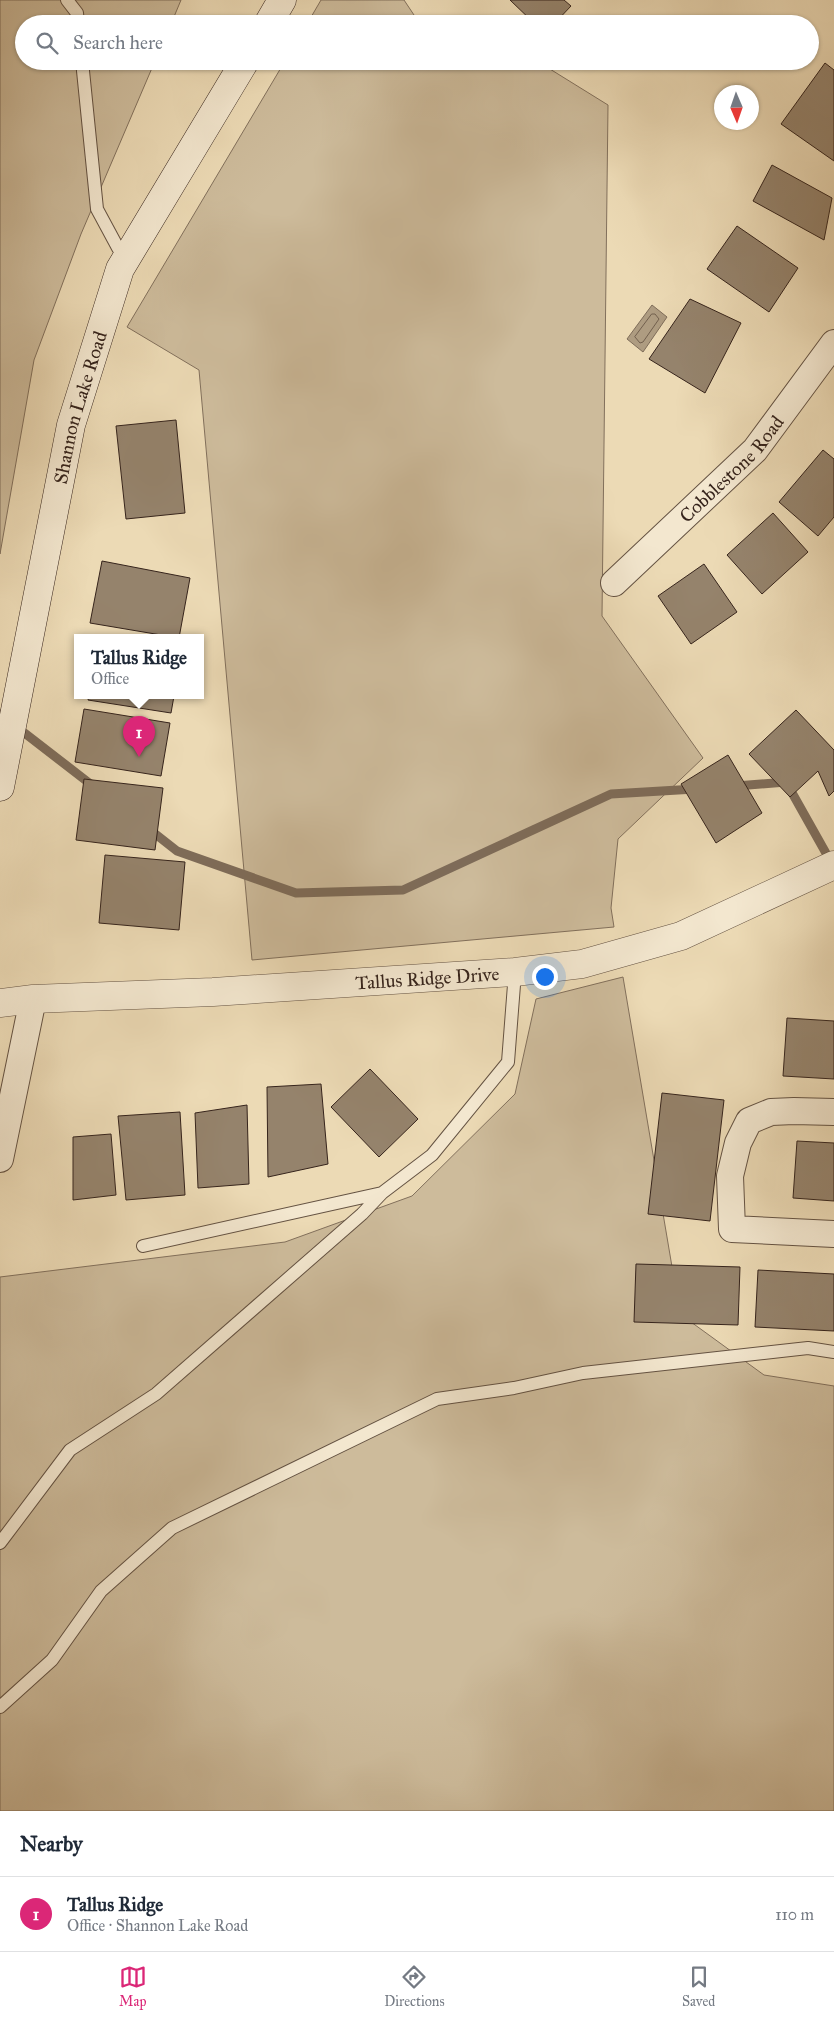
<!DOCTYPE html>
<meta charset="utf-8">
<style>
body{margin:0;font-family:"IM FELL Great Primer",serif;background:#f6f6f7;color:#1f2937}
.compass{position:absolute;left:714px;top:85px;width:45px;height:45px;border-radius:50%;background:#fff;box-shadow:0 1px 4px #0004;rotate:178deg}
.you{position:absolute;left:544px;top:976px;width:18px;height:18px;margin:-12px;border:4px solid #fff;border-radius:50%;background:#1a73e8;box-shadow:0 0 0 8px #1a73e833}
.badge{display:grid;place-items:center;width:32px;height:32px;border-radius:50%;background:#db2777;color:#fff;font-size:16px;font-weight:700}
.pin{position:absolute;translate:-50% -41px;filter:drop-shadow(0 1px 2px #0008)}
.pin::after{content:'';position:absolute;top:26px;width:18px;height:15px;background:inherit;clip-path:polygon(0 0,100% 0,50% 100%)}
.popup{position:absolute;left:74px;top:634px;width:130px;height:65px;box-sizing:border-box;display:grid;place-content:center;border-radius:0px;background:#fff;filter:drop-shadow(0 1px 4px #0005);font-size:16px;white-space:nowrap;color:#747a83}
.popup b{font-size:19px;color:#1f2937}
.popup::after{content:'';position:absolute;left:50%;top:100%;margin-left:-10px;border:10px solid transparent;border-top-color:#fff}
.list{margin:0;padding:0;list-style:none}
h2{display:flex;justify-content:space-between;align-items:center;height:65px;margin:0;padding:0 20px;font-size:21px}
h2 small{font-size:16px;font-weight:400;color:#747a83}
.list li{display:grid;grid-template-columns:32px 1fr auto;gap:15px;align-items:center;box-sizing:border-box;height:75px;padding:0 20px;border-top:1px solid #e0e1e3}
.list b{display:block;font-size:19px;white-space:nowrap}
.list p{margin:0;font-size:16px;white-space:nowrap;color:#747a83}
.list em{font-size:16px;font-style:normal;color:#747a83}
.icon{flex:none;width:28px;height:28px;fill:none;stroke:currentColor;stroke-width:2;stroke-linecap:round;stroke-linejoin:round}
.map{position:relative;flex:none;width:834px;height:1811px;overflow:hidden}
.search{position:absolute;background:#fff;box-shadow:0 1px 4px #0004;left:15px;right:15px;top:15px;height:55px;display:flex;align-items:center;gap:12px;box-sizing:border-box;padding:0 18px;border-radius:28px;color:#747a83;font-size:19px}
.sheet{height:140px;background:#fff}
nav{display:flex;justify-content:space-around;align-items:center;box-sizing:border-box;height:70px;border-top:1px solid #e0e1e3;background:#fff;font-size:14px;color:#747a83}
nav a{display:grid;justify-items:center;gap:2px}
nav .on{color:#db2777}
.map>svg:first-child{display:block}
.green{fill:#cdbb9b;stroke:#82705c}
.water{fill:#ae9c81;stroke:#7e6c59}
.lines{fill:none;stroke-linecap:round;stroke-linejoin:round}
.shore{stroke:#72604e;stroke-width:1}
.stream{stroke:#7e6c59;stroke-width:9}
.building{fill:#95836c;stroke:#36241c}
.service-casing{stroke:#645242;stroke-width:14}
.minor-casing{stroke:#645242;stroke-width:28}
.tertiary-casing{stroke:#645242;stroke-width:29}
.secondary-casing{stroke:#36241c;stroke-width:29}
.service{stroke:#f3e7cf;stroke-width:12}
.minor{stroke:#f3e7cf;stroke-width:26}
.tertiary{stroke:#f3e7cf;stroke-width:28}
.secondary{stroke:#f3e7cf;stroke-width:28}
.labels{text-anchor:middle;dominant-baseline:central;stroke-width:4;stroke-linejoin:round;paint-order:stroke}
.street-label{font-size:19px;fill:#36241c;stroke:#f3e7cf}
</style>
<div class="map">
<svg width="834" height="1811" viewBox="0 0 834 1811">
<rect width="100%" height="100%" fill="#ecdab5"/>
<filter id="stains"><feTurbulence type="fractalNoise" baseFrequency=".004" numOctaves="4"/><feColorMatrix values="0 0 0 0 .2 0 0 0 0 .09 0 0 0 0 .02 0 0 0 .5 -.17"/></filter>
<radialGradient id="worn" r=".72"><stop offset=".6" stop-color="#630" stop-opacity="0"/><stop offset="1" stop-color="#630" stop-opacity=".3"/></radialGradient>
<path class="green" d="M0 0H181L171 24H24V61H155L81 234 34 360 0 554Z
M321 0H404L420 24H307Z
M285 61H537L608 105 602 616 703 758 618 839 611 908 614 927 252 960 199 370 127 327Z
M623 977 680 1314 764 1375 834 1386V1811H0V1277L285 1242 412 1196 515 1094 536 999Z"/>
<path class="water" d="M652 305 667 317 643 352 627 339Z"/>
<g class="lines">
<path class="shore" d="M652 314H655L659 319 643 342 640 343 635 337Z"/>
<path class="stream" d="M0 714 93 786
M736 786 786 782 831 862
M149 829 177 851 296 893 403 890 611 794 695 789"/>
</g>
<path class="building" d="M510 0H564L571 6 554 24H535Z
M825 63 834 70V161L781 124Z
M772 165 832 198 824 240 753 201Z
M737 226 798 268 769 312 707 269Z
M690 299 741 323 705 393 649 359Z
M176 420 185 513 126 519 116 426Z
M823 450 834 459V517L818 536 779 502Z
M773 513 808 552 762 594 727 555Z
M102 561 190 578 179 638 90 623Z
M704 564 737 612 691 644 658 596Z
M89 696H174L171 713 88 700Z
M84 709 170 723 161 776 75 762Z
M796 710 834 750V791L829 796 818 771 790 797 749 754Z
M728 755 762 813 716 843 681 784Z
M84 779 163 788 155 850 76 840Z
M105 855 185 862 179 930 99 923Z
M787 1018 834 1021V1079L783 1076Z
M370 1069 418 1119 379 1157 331 1107Z
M321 1084 328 1164 268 1177 267 1087Z
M662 1093 724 1100 710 1221 648 1214Z
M247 1105 249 1184 198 1188 195 1113Z
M180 1112 185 1195 126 1200 118 1116Z
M111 1134 116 1195 73 1200V1137Z
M797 1141 834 1143V1201L793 1198Z
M636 1264 740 1267 738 1325 634 1322Z
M758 1270 834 1274V1331L755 1327Z"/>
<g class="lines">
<g class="service-casing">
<path id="service" d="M67 0 77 13 78 24
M82 61 97 209 118 248 126 258
M143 1246 382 1193 432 1155 508 1062 515 972
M0 1543 70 1450 156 1394 362 1214 382 1193
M0 1707 52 1660 101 1591 172 1528 437 1399 514 1388 583 1373 808 1348 834 1352"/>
</g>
<g class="minor-casing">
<g id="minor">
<path id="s1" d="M614 583 755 450 834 343"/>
<path d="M834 1112 794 1111 771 1112 749 1121 738 1143 730 1176 732 1229 834 1234"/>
<path d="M0 1159 33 999"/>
</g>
</g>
<g class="tertiary-casing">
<g id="tertiary">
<path id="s2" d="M0 1003 33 999 213 992 515 972 582 964 681 936 834 865"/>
</g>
</g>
<g class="secondary-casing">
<g id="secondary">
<path d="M268 24 282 0"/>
<path id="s3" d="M0 787 71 425 120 269 245 61"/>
</g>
</g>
<use href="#service" class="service"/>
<use href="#minor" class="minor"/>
<use href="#tertiary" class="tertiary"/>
<use href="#secondary" class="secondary"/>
</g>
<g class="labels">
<g class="street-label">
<text stroke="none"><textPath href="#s3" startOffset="388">Shannon Lake Road</textPath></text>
<text stroke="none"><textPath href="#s1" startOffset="164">Cobblestone Road</textPath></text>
<text stroke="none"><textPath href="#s2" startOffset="428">Tallus Ridge Drive</textPath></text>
</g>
</g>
<rect width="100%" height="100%" filter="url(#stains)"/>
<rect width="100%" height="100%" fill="url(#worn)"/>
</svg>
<svg class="compass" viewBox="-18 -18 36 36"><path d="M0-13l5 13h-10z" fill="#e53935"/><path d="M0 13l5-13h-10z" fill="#747a83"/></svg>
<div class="you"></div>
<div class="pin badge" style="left:139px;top:757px">1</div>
<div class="popup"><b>Tallus Ridge</b>Office</div>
<div class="search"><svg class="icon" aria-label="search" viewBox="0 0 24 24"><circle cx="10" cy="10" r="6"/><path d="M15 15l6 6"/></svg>Search here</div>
</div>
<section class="sheet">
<h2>Nearby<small></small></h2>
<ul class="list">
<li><span class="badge">1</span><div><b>Tallus Ridge</b><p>Office · Shannon Lake Road</p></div><em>110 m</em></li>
</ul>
</section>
<nav>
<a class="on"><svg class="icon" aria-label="map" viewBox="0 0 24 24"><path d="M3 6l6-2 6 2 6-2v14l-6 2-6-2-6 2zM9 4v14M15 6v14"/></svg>Map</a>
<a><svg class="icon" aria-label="directions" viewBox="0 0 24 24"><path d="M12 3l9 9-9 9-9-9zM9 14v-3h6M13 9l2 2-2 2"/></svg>Directions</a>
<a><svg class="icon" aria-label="saved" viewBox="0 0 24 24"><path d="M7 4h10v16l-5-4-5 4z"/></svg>Saved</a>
</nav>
